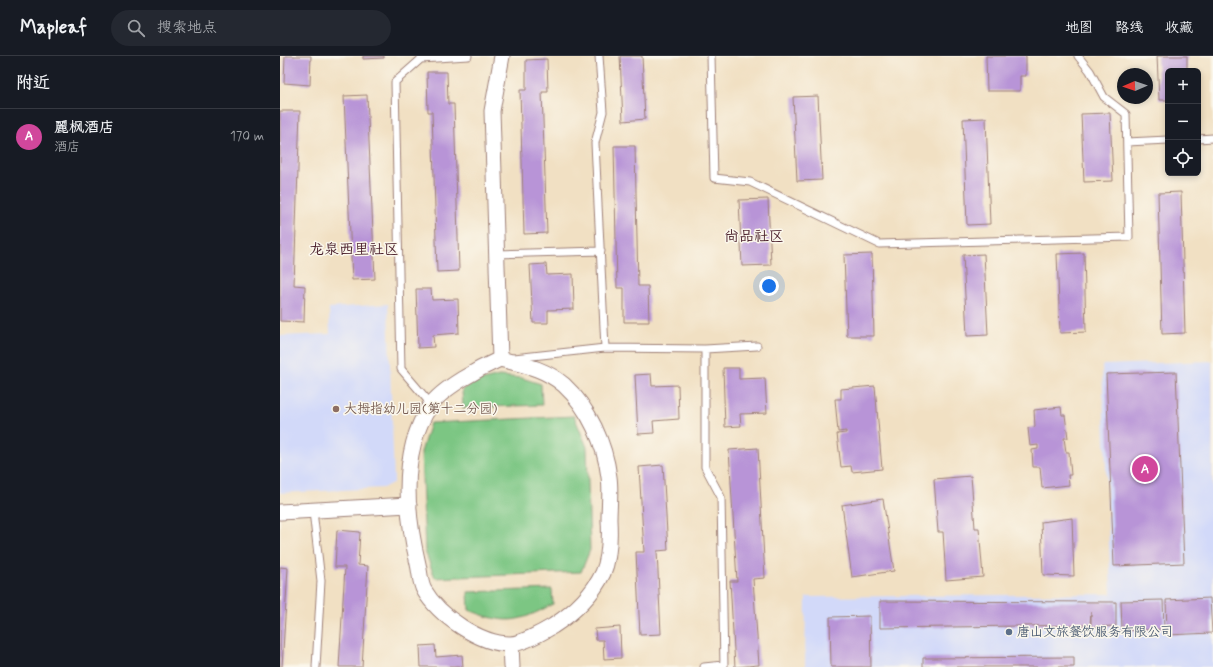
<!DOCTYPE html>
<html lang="zh">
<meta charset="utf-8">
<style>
body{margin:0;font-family:Mynerve,"LXGW WenKai TC",sans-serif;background:#242831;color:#f1f3f6}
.controls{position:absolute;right:12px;top:12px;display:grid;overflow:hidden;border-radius:6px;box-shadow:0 2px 6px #0003}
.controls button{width:36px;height:36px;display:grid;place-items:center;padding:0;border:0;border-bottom:1px solid #363941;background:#171b24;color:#f1f3f6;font:20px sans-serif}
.compass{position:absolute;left:837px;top:12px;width:36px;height:36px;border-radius:50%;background:#171b24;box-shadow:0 2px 6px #0003;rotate:268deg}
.you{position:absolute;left:489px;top:230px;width:14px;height:14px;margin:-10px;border:3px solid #fff;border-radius:50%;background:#1a73e8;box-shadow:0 0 0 6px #1a73e833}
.badge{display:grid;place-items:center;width:26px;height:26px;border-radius:50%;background:#0b8043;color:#fff;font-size:13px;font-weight:700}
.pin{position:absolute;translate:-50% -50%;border:2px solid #fff;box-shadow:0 1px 4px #0006}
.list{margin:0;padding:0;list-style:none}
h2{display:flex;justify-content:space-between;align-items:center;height:52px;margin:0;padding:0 16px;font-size:17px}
h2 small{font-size:13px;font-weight:400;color:#9ea1a6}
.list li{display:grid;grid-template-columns:26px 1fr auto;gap:12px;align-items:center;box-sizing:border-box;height:56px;padding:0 16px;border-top:1px solid #363941}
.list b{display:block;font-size:15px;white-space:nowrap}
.list p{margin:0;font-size:13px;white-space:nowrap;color:#9ea1a6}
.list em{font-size:13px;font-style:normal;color:#9ea1a6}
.icon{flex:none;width:22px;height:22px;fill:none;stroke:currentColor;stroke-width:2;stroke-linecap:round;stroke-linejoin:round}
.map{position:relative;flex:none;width:933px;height:611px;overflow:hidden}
header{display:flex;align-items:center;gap:24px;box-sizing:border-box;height:56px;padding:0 20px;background:#171b24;border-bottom:1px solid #363941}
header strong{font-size:19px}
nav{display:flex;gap:22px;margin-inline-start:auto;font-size:14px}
.search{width:280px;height:36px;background:#242831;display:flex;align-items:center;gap:10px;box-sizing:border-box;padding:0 14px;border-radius:22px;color:#9ea1a6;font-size:15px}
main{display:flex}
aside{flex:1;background:#171b24}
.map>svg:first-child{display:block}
.built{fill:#d2d9f9}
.green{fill:#7cc683;stroke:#637257}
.building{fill:#b894d7}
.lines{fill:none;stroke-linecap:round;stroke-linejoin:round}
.lane-casing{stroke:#9e8077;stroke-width:9}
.street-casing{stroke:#9e8077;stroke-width:17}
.lane{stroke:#fff;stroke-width:7}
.street{stroke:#fff;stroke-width:15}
.education-dot{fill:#8d6e63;stroke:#fbf7ec;stroke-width:1.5}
.service-dot{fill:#5c6f8a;stroke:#fbf7ec;stroke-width:1.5}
.labels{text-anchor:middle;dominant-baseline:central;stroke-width:3;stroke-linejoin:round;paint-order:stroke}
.education-label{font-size:13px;fill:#785e54;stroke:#fbf7ec;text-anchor:start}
.service-label{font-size:13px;fill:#4e5e75;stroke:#fbf7ec;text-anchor:start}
.quarter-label{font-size:15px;fill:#4a1f2b;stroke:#fbf7ec}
</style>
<header>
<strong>Mapleaf</strong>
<div class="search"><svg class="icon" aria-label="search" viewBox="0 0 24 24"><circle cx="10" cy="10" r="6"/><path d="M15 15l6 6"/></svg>搜索地点</div>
<nav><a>地图</a><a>路线</a><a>收藏</a></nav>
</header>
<main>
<aside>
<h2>附近<small></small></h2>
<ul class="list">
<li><span class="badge" style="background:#d1479c">A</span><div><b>麗枫酒店</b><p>酒店</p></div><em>170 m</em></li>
</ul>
</aside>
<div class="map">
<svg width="933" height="611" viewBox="0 0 933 611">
<rect width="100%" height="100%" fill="#fbf7ec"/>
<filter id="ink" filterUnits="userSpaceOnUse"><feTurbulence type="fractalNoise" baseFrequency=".025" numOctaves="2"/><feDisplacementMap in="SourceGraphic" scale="8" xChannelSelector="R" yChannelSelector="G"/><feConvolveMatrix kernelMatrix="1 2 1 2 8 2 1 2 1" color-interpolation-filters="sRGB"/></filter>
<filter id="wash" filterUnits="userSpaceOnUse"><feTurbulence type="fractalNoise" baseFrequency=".012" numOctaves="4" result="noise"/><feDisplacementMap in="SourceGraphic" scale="16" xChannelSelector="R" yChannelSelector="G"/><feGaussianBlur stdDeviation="0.9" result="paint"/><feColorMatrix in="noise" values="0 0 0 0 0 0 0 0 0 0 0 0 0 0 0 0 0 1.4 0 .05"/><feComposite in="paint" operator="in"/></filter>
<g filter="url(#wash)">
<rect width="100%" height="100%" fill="#f1e0c3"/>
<path class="built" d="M108 248 114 426 103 432 0 437V280L50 278 49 252Z
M932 305 933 611H525L526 541 831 538 822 309Z"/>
<path class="green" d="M219 320 242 322 261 328 262 349 183 352 182 334 195 326Z
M294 360 307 391 310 494 301 516 155 522 145 495 141 396 150 367Z
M272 533 273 548C238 567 226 569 189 554L188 536Z"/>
<g id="blocks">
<path class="building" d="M5 0H31L30 29 4 27Z
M83 0H104V2L83 3Z
M340 0H362L365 63 343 65Z
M706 0H746V20H740V35H707Z
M877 0H907V15H888V44H879Z
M267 3 268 36H262L267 177 244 178 240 34H246V4Z
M147 16H167L168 48H174L179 215 157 216 152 56H148Z
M87 39 95 223 72 224 64 40Z
M538 40 542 124 517 125 513 41Z
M0 55H20L14 229 25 230 24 266 0 265Z
M830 57 833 125 804 126 801 58Z
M706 62 710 168 687 169 683 63Z
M334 90H355L358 230H368L369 266H344V232H337Z
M901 136 905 277 882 278 878 137Z
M488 143 491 209 462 210 459 144Z
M804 197 806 276 780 277 777 198Z
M592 198 594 280H567L564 199Z
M704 198 708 279 687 280 683 199Z
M266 208 267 219 293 218 294 253 268 254V267H253L250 209Z
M136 233H151L152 244 178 243 179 277 153 279 154 291 138 292Z
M443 312H459V323L485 322 487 357 460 358 461 370 445 371Z
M896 316 904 507 834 510 826 318Z
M371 318 372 330 398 329 399 363 373 365 374 377 358 378 355 319Z
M595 330 602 413 572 416 571 410 561 411 557 378 566 377V375L558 376 555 343H561V333Z
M781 351 782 359H785L788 382H784L786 396H789L791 419H788L789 429 762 432 760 411H753L752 394 758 393V389L750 390 748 372 755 371 754 354Z
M478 392 485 522 473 523 479 609 455 611 450 525H457L449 394Z
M383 409 388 494 377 495 381 578 360 579 356 496H364L359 411Z
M691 420 695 472H699L703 521 666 524 663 476H658L654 423Z
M603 443 614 515 572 521 562 449Z
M792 462 794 520 763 519 761 466Z
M57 474 80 476 78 509 88 510 82 611H59L65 511H55Z
M0 511 8 512 2 611H0Z
M930 542 932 577 887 579 886 544Z
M883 544 884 573 842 575 841 545Z
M600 545 836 546V570L811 571V555L810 569 600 572Z
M590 560 591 611H551L550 561Z
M340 571 341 602 324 603 323 584H316L315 573Z
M155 589 156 601 182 599 183 611H141L140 590Z
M794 601V611H643V602Z"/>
</g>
</g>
<g filter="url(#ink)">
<use href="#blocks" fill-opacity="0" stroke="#9e8077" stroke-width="1"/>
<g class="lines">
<g class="lane-casing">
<path id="lane" d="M141 0V3L115 26 121 313 151 348
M319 0 323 56 315 87 325 292
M431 0 434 122 470 126 599 188 849 181 846 58 824 41 810 15 798 0
M141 3 188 0
M918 83 933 82
M847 86 888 84
M217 198 321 195
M425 293V411L441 441 444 611
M234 302 325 292 425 293 477 290
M33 455 41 525 36 611
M424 611 443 609"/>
</g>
<g class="street-casing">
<path id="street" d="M220 303C244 309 264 312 284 329 309 352 325 388 329 421 331 435 329 450 329 464 330 482 330 501 323 517 312 540 293 557 273 570 263 576 241 588 230 588 200 588 159 560 144 534 140 527 140 516 138 508 126 458 120 395 150 350 162 332 200 312 220 303Z
M220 303 212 55 222 0
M0 456 129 449
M231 588 232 611"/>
</g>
<use href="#lane" class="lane"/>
<use href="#street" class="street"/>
</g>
</g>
<circle class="education-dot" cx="56" cy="353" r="4"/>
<circle class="service-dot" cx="729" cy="576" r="4"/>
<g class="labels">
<g class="education-label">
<text x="64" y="353">大拇指幼儿园(第十二分园)</text>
</g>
<g class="service-label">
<text x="737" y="576">唐山文旅餐饮服务有限公司</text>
</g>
<g class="quarter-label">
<text x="474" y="181">尚品社区</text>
<text x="74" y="194">龙泉西里社区</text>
</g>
</g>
</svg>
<div class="controls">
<button>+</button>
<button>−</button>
<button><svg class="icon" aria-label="locate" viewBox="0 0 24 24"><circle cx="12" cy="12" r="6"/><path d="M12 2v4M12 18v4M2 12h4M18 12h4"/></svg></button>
</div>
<svg class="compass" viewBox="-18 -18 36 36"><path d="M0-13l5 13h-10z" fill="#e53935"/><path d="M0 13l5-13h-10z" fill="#9ea1a6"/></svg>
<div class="you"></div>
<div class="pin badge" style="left:865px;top:413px;background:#d1479c">A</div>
</div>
</main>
